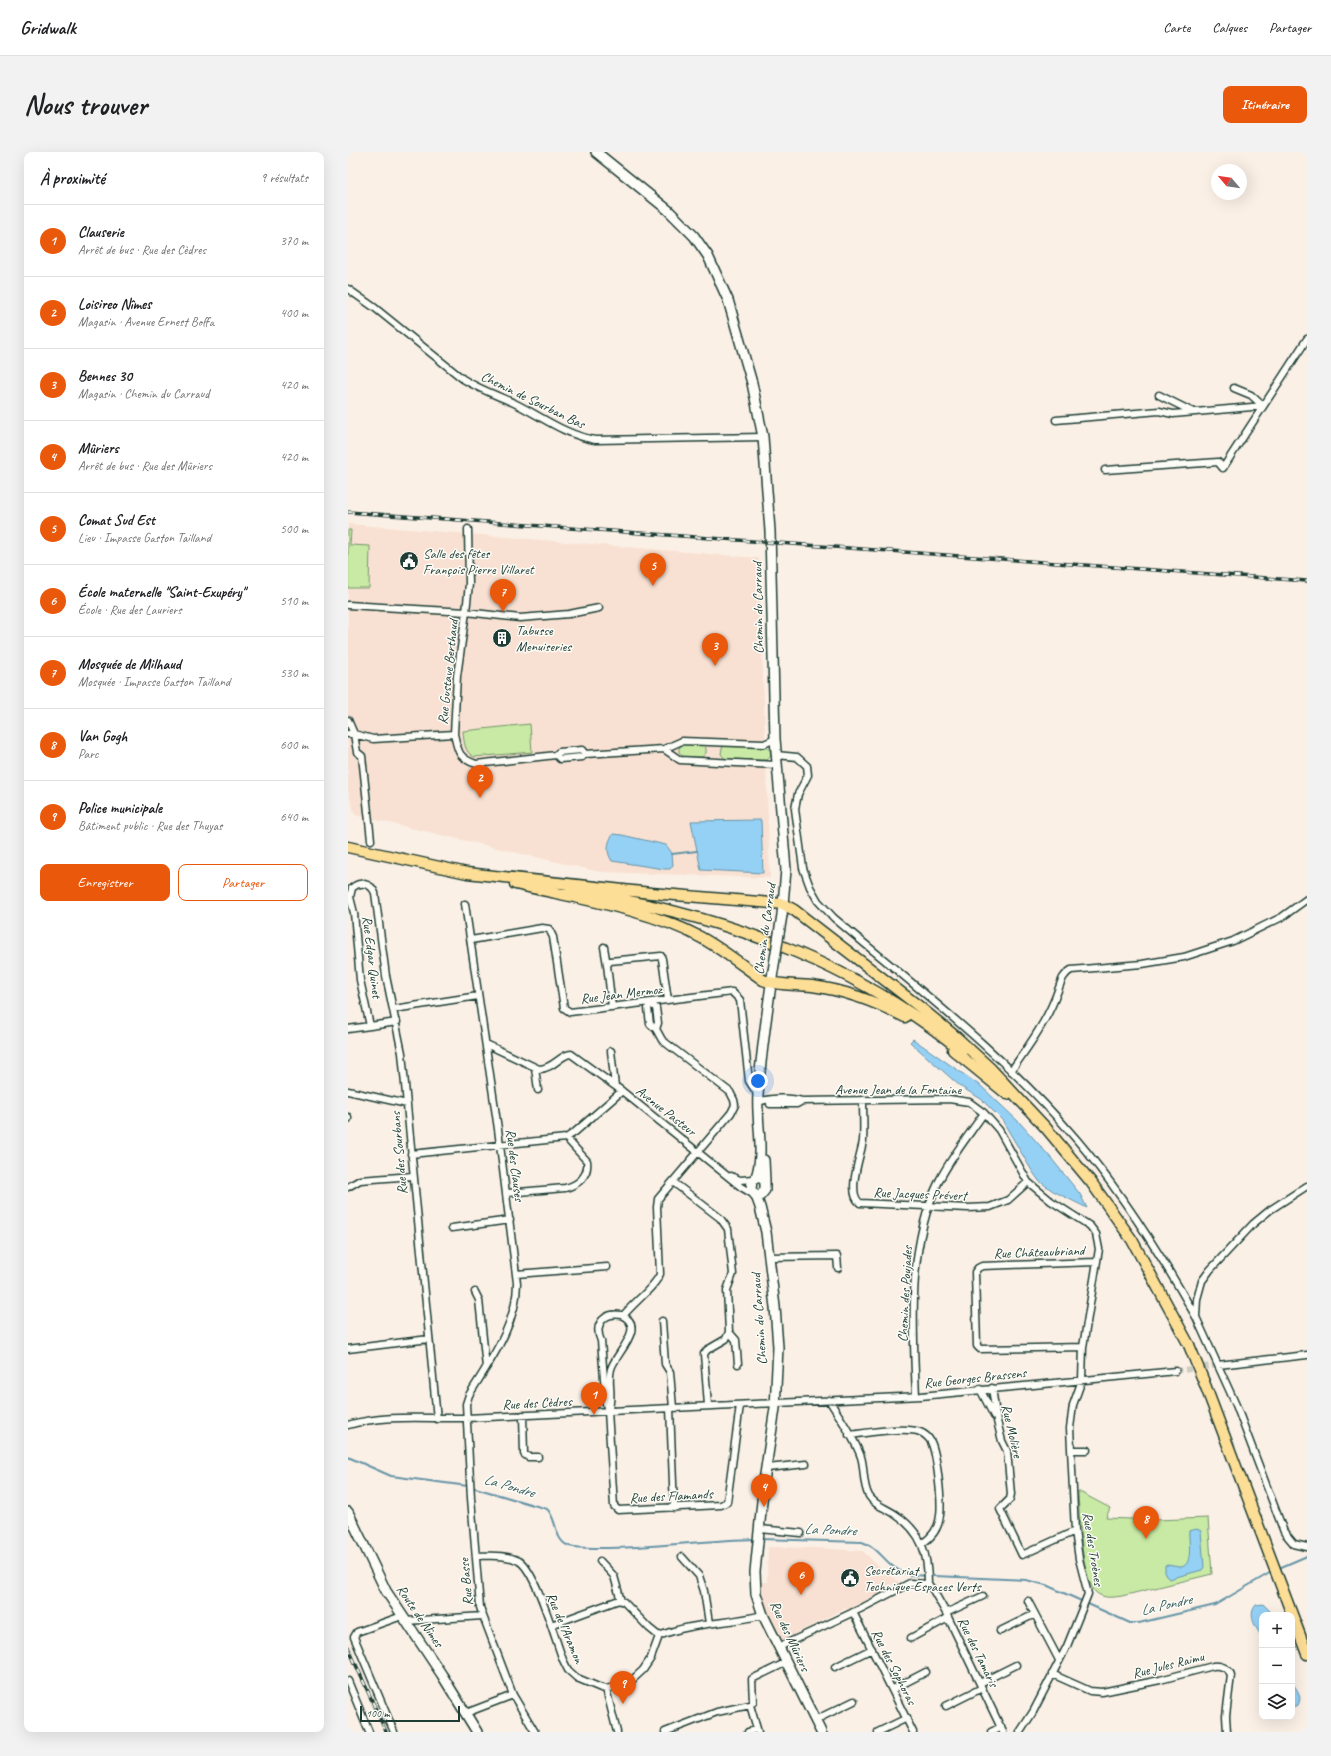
<!DOCTYPE html>
<html lang="fr">
<meta charset="utf-8">
<style>
body{margin:0;font-family:Caveat,sans-serif;background:#f2f2f2;color:#202124}
.controls{position:absolute;right:12px;bottom:12px;display:grid;overflow:hidden;border-radius:8px;box-shadow:0 4px 16px #0002}
.controls button{width:36px;height:36px;display:grid;place-items:center;padding:0;border:0;border-bottom:1px solid #e0e0e0;background:#fff;color:#202124;font:20px sans-serif}
.compass{position:absolute;left:863px;top:12px;width:36px;height:36px;border-radius:50%;background:#fff;box-shadow:0 4px 16px #0002;rotate:299deg}
.scale{position:absolute;left:12px;bottom:10px;width:100px;box-sizing:border-box;padding-left:4px;border:2px solid #1f3d34;border-top:0;font-size:11px;line-height:14px;white-space:nowrap;color:#1f3d34;-webkit-text-stroke:3px #fdfcf7;paint-order:stroke}
.you{position:absolute;left:410px;top:929px;width:14px;height:14px;margin:-10px;border:3px solid #fff;border-radius:50%;background:#1a73e8;box-shadow:0 0 0 6px #1a73e833}
.badge{display:grid;place-items:center;width:26px;height:26px;border-radius:50%;background:#ea580c;color:#fff;font-size:13px;font-weight:700}
.pin{position:absolute;translate:-50% -33px;filter:drop-shadow(0 1px 2px #0008)}
.pin::after{content:'';position:absolute;top:21px;width:14px;height:12px;background:inherit;clip-path:polygon(0 0,100% 0,50% 100%)}
.list{margin:0;padding:0;list-style:none}
h2{display:flex;justify-content:space-between;align-items:center;height:52px;margin:0;padding:0 16px;font-size:17px}
h2 small{font-size:13px;font-weight:400;color:#757577}
.list li{display:grid;grid-template-columns:26px 1fr auto;gap:12px;align-items:center;box-sizing:border-box;height:72px;padding:0 16px;border-top:1px solid #e0e0e0}
.list b{display:block;font-size:15px;white-space:nowrap}
.list p{margin:0;font-size:13px;white-space:nowrap;color:#757577}
.list em{font-size:13px;font-style:normal;color:#757577}
.actions{display:flex;gap:8px;padding:12px 16px}
.actions a{flex:1;padding:9px 0;border:1px solid #ea580c;border-radius:8px;text-align:center;font-size:14px;color:#ea580c}
.actions .main{background:#ea580c;color:#fff}
.icon{flex:none;width:22px;height:22px;fill:none;stroke:currentColor;stroke-width:2;stroke-linecap:round;stroke-linejoin:round}
.map{position:relative;flex:none;width:959px;height:1580px;overflow:hidden;border-radius:8px}
header{display:flex;align-items:center;gap:24px;box-sizing:border-box;height:56px;padding:0 20px;background:#fff;border-bottom:1px solid #e0e0e0}
header strong{font-size:19px}
nav{display:flex;gap:22px;margin-inline-start:auto;font-size:14px}
.intro{display:flex;align-items:center;justify-content:space-between;box-sizing:border-box;height:96px;padding:0 24px}
h1{margin:0;font-size:28px}
.button{padding:10px 18px;border-radius:8px;background:#ea580c;color:#fff;font-size:14px;font-weight:700}
main{display:flex;gap:24px;padding:0 24px}
aside{flex:1;background:#fff;border-radius:8px;box-shadow:0 4px 16px #0002}
.map>svg:first-child{display:block}
.built{fill:#f8e1d2}
.green{fill:#c8eaa4;stroke:#74946c}
.water{fill:#95d0f5;stroke:#6695a8}
.lines{fill:none;stroke-linecap:round;stroke-linejoin:round}
.stream{stroke:#6695a8;stroke-width:2}
.street-tunnel{stroke:#cfccc2;stroke-width:6;stroke-dasharray:6 3;stroke-linecap:butt}
.street-casing{stroke:#1f3d34;stroke-width:9}
.secondary-casing{stroke:#1f3d34;stroke-width:12}
.primary-casing{stroke:#1f3d34;stroke-width:13}
.street{stroke:#fdfcf7;stroke-width:6}
.secondary{stroke:#fdfcf7;stroke-width:9}
.primary{stroke:#fdde96;stroke-width:10}
.rail-casing{stroke:#1f3d34;stroke-width:3.5}
.rail{stroke:#fdfcf7;stroke-width:2;stroke-dasharray:6;stroke-linecap:butt}
.secondary-bridge-casing{stroke:#1f3d34;stroke-width:12;stroke-linecap:butt}
.primary-bridge-casing{stroke:#1f3d34;stroke-width:13;stroke-linecap:butt}
.secondary-bridge{stroke:#fdfcf7;stroke-width:9}
.primary-bridge{stroke:#fdde96;stroke-width:10}
.labels{text-anchor:middle;dominant-baseline:central;stroke-width:3;stroke-linejoin:round;paint-order:stroke}
.street-label{font-size:14px;fill:#1f3d34;stroke:#fdfcf7}
.poi-label{font-size:14px;fill:#1f3d34;stroke:#fdfcf7;text-anchor:start}
.water-label{font-size:15px;font-style:italic;fill:#3c6264;stroke:#fdfcf7}
</style>
<header>
<strong>Gridwalk</strong>
<nav><a>Carte</a><a>Calques</a><a>Partager</a></nav>
</header>
<div class="intro"><h1>Nous trouver</h1><a class="button">Itinéraire</a></div>
<main>
<aside>
<h2>À proximité<small>9 résultats</small></h2>
<ul class="list">
<li><span class="badge">1</span><div><b>Clauserie</b><p>Arrêt de bus · Rue des Cèdres</p></div><em>370 m</em></li>
<li><span class="badge">2</span><div><b>Loisireo Nîmes</b><p>Magasin · Avenue Ernest Boffa</p></div><em>400 m</em></li>
<li><span class="badge">3</span><div><b>Bennes 30</b><p>Magasin · Chemin du Carraud</p></div><em>420 m</em></li>
<li><span class="badge">4</span><div><b>Mûriers</b><p>Arrêt de bus · Rue des Mûriers</p></div><em>420 m</em></li>
<li><span class="badge">5</span><div><b>Comat Sud Est</b><p>Lieu · Impasse Gaston Tailland</p></div><em>500 m</em></li>
<li><span class="badge">6</span><div><b>École maternelle &quot;Saint-Exupéry&quot;</b><p>École · Rue des Lauriers</p></div><em>510 m</em></li>
<li><span class="badge">7</span><div><b>Mosquée de Milhaud</b><p>Mosquée · Impasse Gaston Tailland</p></div><em>530 m</em></li>
<li><span class="badge">8</span><div><b>Van Gogh</b><p>Parc</p></div><em>600 m</em></li>
<li><span class="badge">9</span><div><b>Police municipale</b><p>Bâtiment public · Rue des Thuyas</p></div><em>640 m</em></li>
</ul>
<div class="actions"><a class="main">Enregistrer</a><a>Partager</a></div>
</aside>
<div class="map">
<svg width="959" height="1580" viewBox="0 0 959 1580">
<rect width="100%" height="100%" fill="#fbf0e6"/>
<filter id="ink" filterUnits="userSpaceOnUse"><feTurbulence type="fractalNoise" baseFrequency=".025" numOctaves="2"/><feDisplacementMap in="SourceGraphic" scale="8" xChannelSelector="R" yChannelSelector="G"/><feConvolveMatrix kernelMatrix="1 2 1 2 8 2 1 2 1" color-interpolation-filters="sRGB"/></filter>
<g filter="url(#ink)">
<path class="built" d="M0 372 411 406 422 726 252 720 7 663 0 639Z
M420 1395 470 1396 515 1399 537 1421 552 1430 543 1434 544 1436 499 1458 497 1456 436 1488 433 1487 418 1459 413 1441 412 1430H419Z"/>
<path class="green" d="M0 378H3L2 393 22 394 21 436H0Z
M182 572 184 600 126 605C116 600 116 589 115 579Z
M335 592 355 593 358 596V601L354 605H336L331 600V596Z
M378 593 418 595 422 598 423 604 419 608 377 607 373 602 374 596Z
M730 1339 762 1356 758 1366 808 1368 860 1366 864 1422 774 1444C766 1445 758 1447 750 1442 733 1433 731 1358 730 1339Z"/>
<path class="water" d="M413 668 415 721 353 718 343 669Z
M265 682 274 683 318 693 324 701 325 713 322 717H316L264 709C258 700 259 691 265 682Z
M565 887 634 935 672 971 703 1006 732 1042 739 1056 705 1039 691 1029 684 1019 654 968 633 947 613 935 562 890Z
M849 1377 853 1379 856 1415 854 1418 821 1427 817 1423V1413C822 1413 828 1415 833 1415 846 1413 840 1388 841 1379Z
M915 1452 926 1463H914V1485C908 1476 899 1463 908 1453Z
M944 1530C949 1538 955 1544 950 1553L944 1555Z"/>
<g class="lines">
<path class="stream" d="M324 702 349 699
M0 1305 43 1324 120 1334
M124 1335 199 1357C209 1366 206 1387 219 1393 227 1397 238 1395 247 1396 300 1397 354 1388 408 1387
M412 1387 514 1390C534 1396 537 1416 562 1423L678 1428 698 1433 782 1471H791L867 1453 925 1419
M931 1416 959 1404"/>
<path class="street-tunnel" d="M828 1219 870 1213"/>
<g class="street-casing">
<path id="street" d="M0 137 27 156 115 227C131 237 148 243 166 251 193 264 217 283 247 288L415 285
M886 236 903 243 915 254
M811 243 845 260
M708 268 811 259 825 262 915 254
M757 318 870 310 875 316 959 187
M120 377 121 432 118 460 172 466 221 462 251 456
M0 453 118 460 109 524 106 582
M0 568 6 582 9 600 14 604 23 688
M0 582H6L25 587 106 582C110 599 110 606 128 612L208 603 211 600 234 598 237 602
M316 597 332 608 428 613
M208 603 212 607 234 605 237 602 316 597 334 589 416 592 427 587
M428 603 449 605 459 614 460 623 450 642 447 657 455 716 462 735 470 749 486 766C569 836 658 904 729 988 775 1042 813 1103 848 1165
M117 752 150 977 169 1131C169 1173 142 1209 121 1243L118 1252 123 1346 132 1455 135 1464 165 1543 187 1580
M123 788 194 776 201 777 205 785 216 856 222 860 384 840 392 848 401 929 410 943
M256 795 259 813
M303 852 308 856 310 871 308 877
M264 855 259 813 262 809 313 804 314 807 320 848
M46 857 130 844
M49 870 22 874 12 828 6 761 2 745 4 736C12 729 23 731 27 741L38 824 54 901 89 1267
M0 877 22 874
M138 892 191 917C205 917 213 902 223 902L274 939
M263 899 267 934
M187 916 190 938
M663 919C680 895 699 869 709 841 713 831 714 823 723 818L794 812 836 805 885 789 934 765 959 747
M0 939 59 952
M515 948C515 962 516 976 515 989 513 1003 498 1041 512 1051L620 1056 642 1055 660 1048 680 1030
M410 950C421 946 442 945 454 949L601 947 621 950 636 961 651 978 680 1030 703 1049 742 1074 748 1082 751 1097 735 1195 734 1228 725 1253 722 1276 727 1379 731 1407 740 1442 719 1494 685 1560 672 1580
M422 952H449L454 949
M0 965V967
M63 1002 218 986 227 980 274 939 393 1035 405 1042
M383 1024 392 1028 405 1027
M325 1030 372 1066 380 1077 385 1122 379 1138 381 1180 378 1187 359 1198 356 1202 360 1253
M959 1034 922 1058 905 1072 862 1118 854 1129 849 1147 848 1165 888 1253 936 1380 946 1392 959 1395
M0 1035 12 1028 65 1024
M159 1041 217 1036C230 1033 241 1024 239 1009L218 986
M104 1076 162 1068
M421 1105 489 1104 490 1116
M168 1122 259 1115
M127 1140 131 1148 138 1215
M275 1164C285 1151 307 1135 312 1122L309 1055 310 1047 383 961 387 953 386 948 382 940 314 888 308 877 302 872 300 856 303 851
M314 1169 317 1212 322 1220 325 1256
M381 1180 388 1188 390 1212
M735 1195 632 1197 629 1194 627 1120 630 1116 634 1114 748 1110
M0 1197 81 1187
M870 1213 959 1203
M644 1236 649 1269 654 1289 659 1299 663 1342 662 1347 652 1357 674 1403 727 1379
M632 1237 646 1264
M568 1244C565 1173 559 1095 591 1029 603 1005 621 983 636 961
M481 1248C492 1266 506 1285 513 1305 517 1317 514 1332 521 1344 527 1354 539 1356 548 1363 574 1380 580 1402 580 1432
M322 1256 326 1356
M260 1259C266 1244 259 1230 263 1217 267 1202 300 1174 273 1163 268 1162 263 1162 258 1165 249 1171 249 1180 253 1189L258 1252 260 1259 266 1354 270 1358 373 1353 379 1350 392 1253
M175 1263 176 1302 180 1305H190
M0 1273C38 1262 79 1267 118 1266L573 1244 828 1219
M501 1283C518 1281 558 1274 572 1280 577 1282 581 1286 583 1290 589 1302 594 1350 592 1363 591 1375 584 1385 575 1391
M723 1298H739
M419 1316 458 1312
M412 1377 453 1381
M128 1404C143 1404 157 1402 171 1409 188 1419 207 1487 215 1508L220 1518 229 1526 253 1536 258 1537 266 1535 283 1529 295 1518 303 1506 311 1484C344 1470 381 1472 415 1463
M334 1405 351 1424 356 1439 361 1471
M252 1409 266 1424 273 1449
M580 1432 585 1438 598 1461 655 1580
M680 1449 711 1508
M505 1460 565 1580
M598 1461 635 1444
M58 1469 135 1464
M203 1473 271 1448 276 1450 301 1476 311 1484
M652 1479 687 1462
M563 1486 600 1466
M431 1495 512 1457 562 1431 580 1432
M487 1515 524 1497
M704 1522 742 1539 754 1540 812 1528 865 1514C872 1513 881 1516 883 1523L878 1564 879 1580
M0 1529 21 1580
M632 1531 668 1513
M258 1537 269 1580
M545 1537 578 1520
M402 1553 405 1550 404 1527 439 1510
M402 1553 410 1580
M598 1554 634 1536
M118 1561 165 1543
M467 1568 506 1549
M46 1580 6 1485 9 1480 54 1464
M317 1580 369 1560 402 1553
M400 1580 409 1577
M530 1580 559 1566
M643 1580 653 1575"/>
</g>
<g class="secondary-casing">
<path id="secondary" d="M248 0 320 58 346 84 360 104 380 148 404 231 415 285 422 379 427 587 438 718 434 763
M416 1008 417 1029
M408 1025C417 999 408 969 410 943 413 901 419 860 425 819
M408 1025H411L417 1029V1038L412 1044H408L403 1038 404 1029Z
M408 1044 412 1055 418 1080 427 1155 430 1195 427 1256 416 1329 407 1420 408 1442 415 1463 473 1580
M0 1360 38 1439 94 1523 129 1580"/>
</g>
<g class="primary-casing">
<path id="primary" d="M0 695 119 721 303 741 435 752 446 758 573 856 607 884 642 916 698 976 743 1030 784 1088 841 1193
M167 732C226 746 298 756 352 785 374 797 394 813 415 828 430 834 447 832 464 834 496 838 528 850 557 865
M223 738C367 762 498 805 614 899
M605 898 659 942
M856 1230 959 1502"/>
</g>
<use href="#street" class="street"/>
<use href="#secondary" class="secondary"/>
<use href="#primary" class="primary"/>
<g class="rail-casing">
<path id="rail" d="M0 360 959 429
M0 1495 38 1580"/>
</g>
<use href="#rail" class="rail"/>
<g class="secondary-bridge-casing">
<path id="secondary-bridge" d="M425 819 434 763"/>
</g>
<g class="primary-bridge-casing">
<path id="primary-bridge" d="M841 1193 856 1230"/>
</g>
<use href="#secondary-bridge" class="secondary-bridge"/>
<use href="#primary-bridge" class="primary-bridge"/>
</g>
</g>
<defs>
<g id="civic-disc" transform="scale(1)"><circle r="9.5" fill="#1f3d34" stroke="#fdfcf7"/><path d="M-.6-6.5H3V-4.5H.6V-3L4-1V1h2V6H-6V1h2V-1L-.6-3ZM-1.2 2.5V6h2.4V2.5Z" fill="#fff"/></g>
<g id="building-disc" transform="scale(1)"><circle r="9.5" fill="#1f3d34" stroke="#fdfcf7"/><path d="M-4-6H4V6H1V3H-1V6H-4ZM-2.5-4.3h1.7v1.8h-1.7ZM.8-4.3h1.7v1.8H.8ZM-2.5-1h1.7V.8h-1.7ZM.8-1h1.7V.8H.8Z" fill="#fff"/></g>
</defs>
<g fill-rule="evenodd">
<use href="#civic-disc" x="61" y="409"/>
<use href="#building-disc" x="154" y="486"/>
<use href="#civic-disc" x="502" y="1426"/>
</g>
<g class="labels">
<g class="street-label">
<text transform="translate(185 248) rotate(26)">Chemin de Sourban Bas</text>
<text transform="translate(410 456) rotate(-91)">Chemin du Carraud</text>
<text transform="translate(100 520) rotate(-84)">Rue Gustave Berthaud</text>
<text transform="translate(417 777) rotate(-82)">Chemin du Carraud</text>
<text transform="translate(24 805) rotate(83)">Rue Edgar Quinet</text>
<text transform="translate(273 842) rotate(-7)">Rue Jean Mermoz</text>
<text x="550" y="937">Avenue Jean de la Fontaine</text>
<text transform="translate(318 959) rotate(38)">Avenue Pasteur</text>
<text transform="translate(51 1001) rotate(-95)">Rue des Sourbans</text>
<text transform="translate(167 1013) rotate(83)">Rue des Clauses</text>
<text transform="translate(572 1042) rotate(2)">Rue Jacques Prévert</text>
<text transform="translate(691 1100) rotate(-2)">Rue Châteaubriand</text>
<text transform="translate(557 1142) rotate(-87)">Chemin des Poujades</text>
<text transform="translate(411 1167) rotate(-94)">Chemin du Carraud</text>
<text transform="translate(627 1226) rotate(-6)">Rue Georges Brassens</text>
<text transform="translate(189 1251) rotate(-3)">Rue des Cèdres</text>
<text transform="translate(664 1279) rotate(77)">Rue Molière</text>
<text transform="translate(323 1344) rotate(-3)">Rue des Flamands</text>
<text transform="translate(745 1397) rotate(81)">Rue des Troènes</text>
<text transform="translate(118 1430) rotate(-95)">Rue Basse</text>
<text transform="translate(72 1464) rotate(56)">Route de Nîmes</text>
<text transform="translate(217 1476) rotate(67)">Rue de l'Aramon</text>
<text transform="translate(442 1484) rotate(65)">Rue des Mûriers</text>
<text transform="translate(630 1500) rotate(64)">Rue des Tamaris</text>
<text transform="translate(820 1513) rotate(-14)">Rue Jules Raimu</text>
<text transform="translate(546 1515) rotate(63)">Rue des Sophoras</text>
</g>
<g class="poi-label">
<text x="75" y="401">Salle des fêtes<tspan x="75" dy="16">François Pierre Villaret</tspan></text>
<text x="168" y="478">Tabusse<tspan x="168" dy="16">Menuiseries</tspan></text>
<text x="516" y="1418">Secrétariat<tspan x="516" dy="16">Technique-Espaces Verts</tspan></text>
</g>
<g class="water-label">
<text transform="translate(161 1334) rotate(16)">La Pondre</text>
<text transform="translate(482 1378) rotate(2)">La Pondre</text>
<text transform="translate(818 1453) rotate(-13)">La Pondre</text>
</g>
</g>
</svg>
<div class="controls">
<button>+</button>
<button>−</button>
<button><svg class="icon" aria-label="layers" viewBox="0 0 24 24"><path d="M12 4l9 5-9 5-9-5zM3 14l9 5 9-5"/></svg></button>
</div>
<svg class="compass" viewBox="-18 -18 36 36"><path d="M0-13l5 13h-10z" fill="#e53935"/><path d="M0 13l5-13h-10z" fill="#757577"/></svg>
<div class="scale">100 m</div>
<div class="you"></div>
<div class="pin badge" style="left:246px;top:1263px">1</div>
<div class="pin badge" style="left:132px;top:646px">2</div>
<div class="pin badge" style="left:367px;top:514px">3</div>
<div class="pin badge" style="left:416px;top:1355px">4</div>
<div class="pin badge" style="left:305px;top:434px">5</div>
<div class="pin badge" style="left:453px;top:1443px">6</div>
<div class="pin badge" style="left:155px;top:460px">7</div>
<div class="pin badge" style="left:798px;top:1387px">8</div>
<div class="pin badge" style="left:275px;top:1552px">9</div>
</div>
</main>
